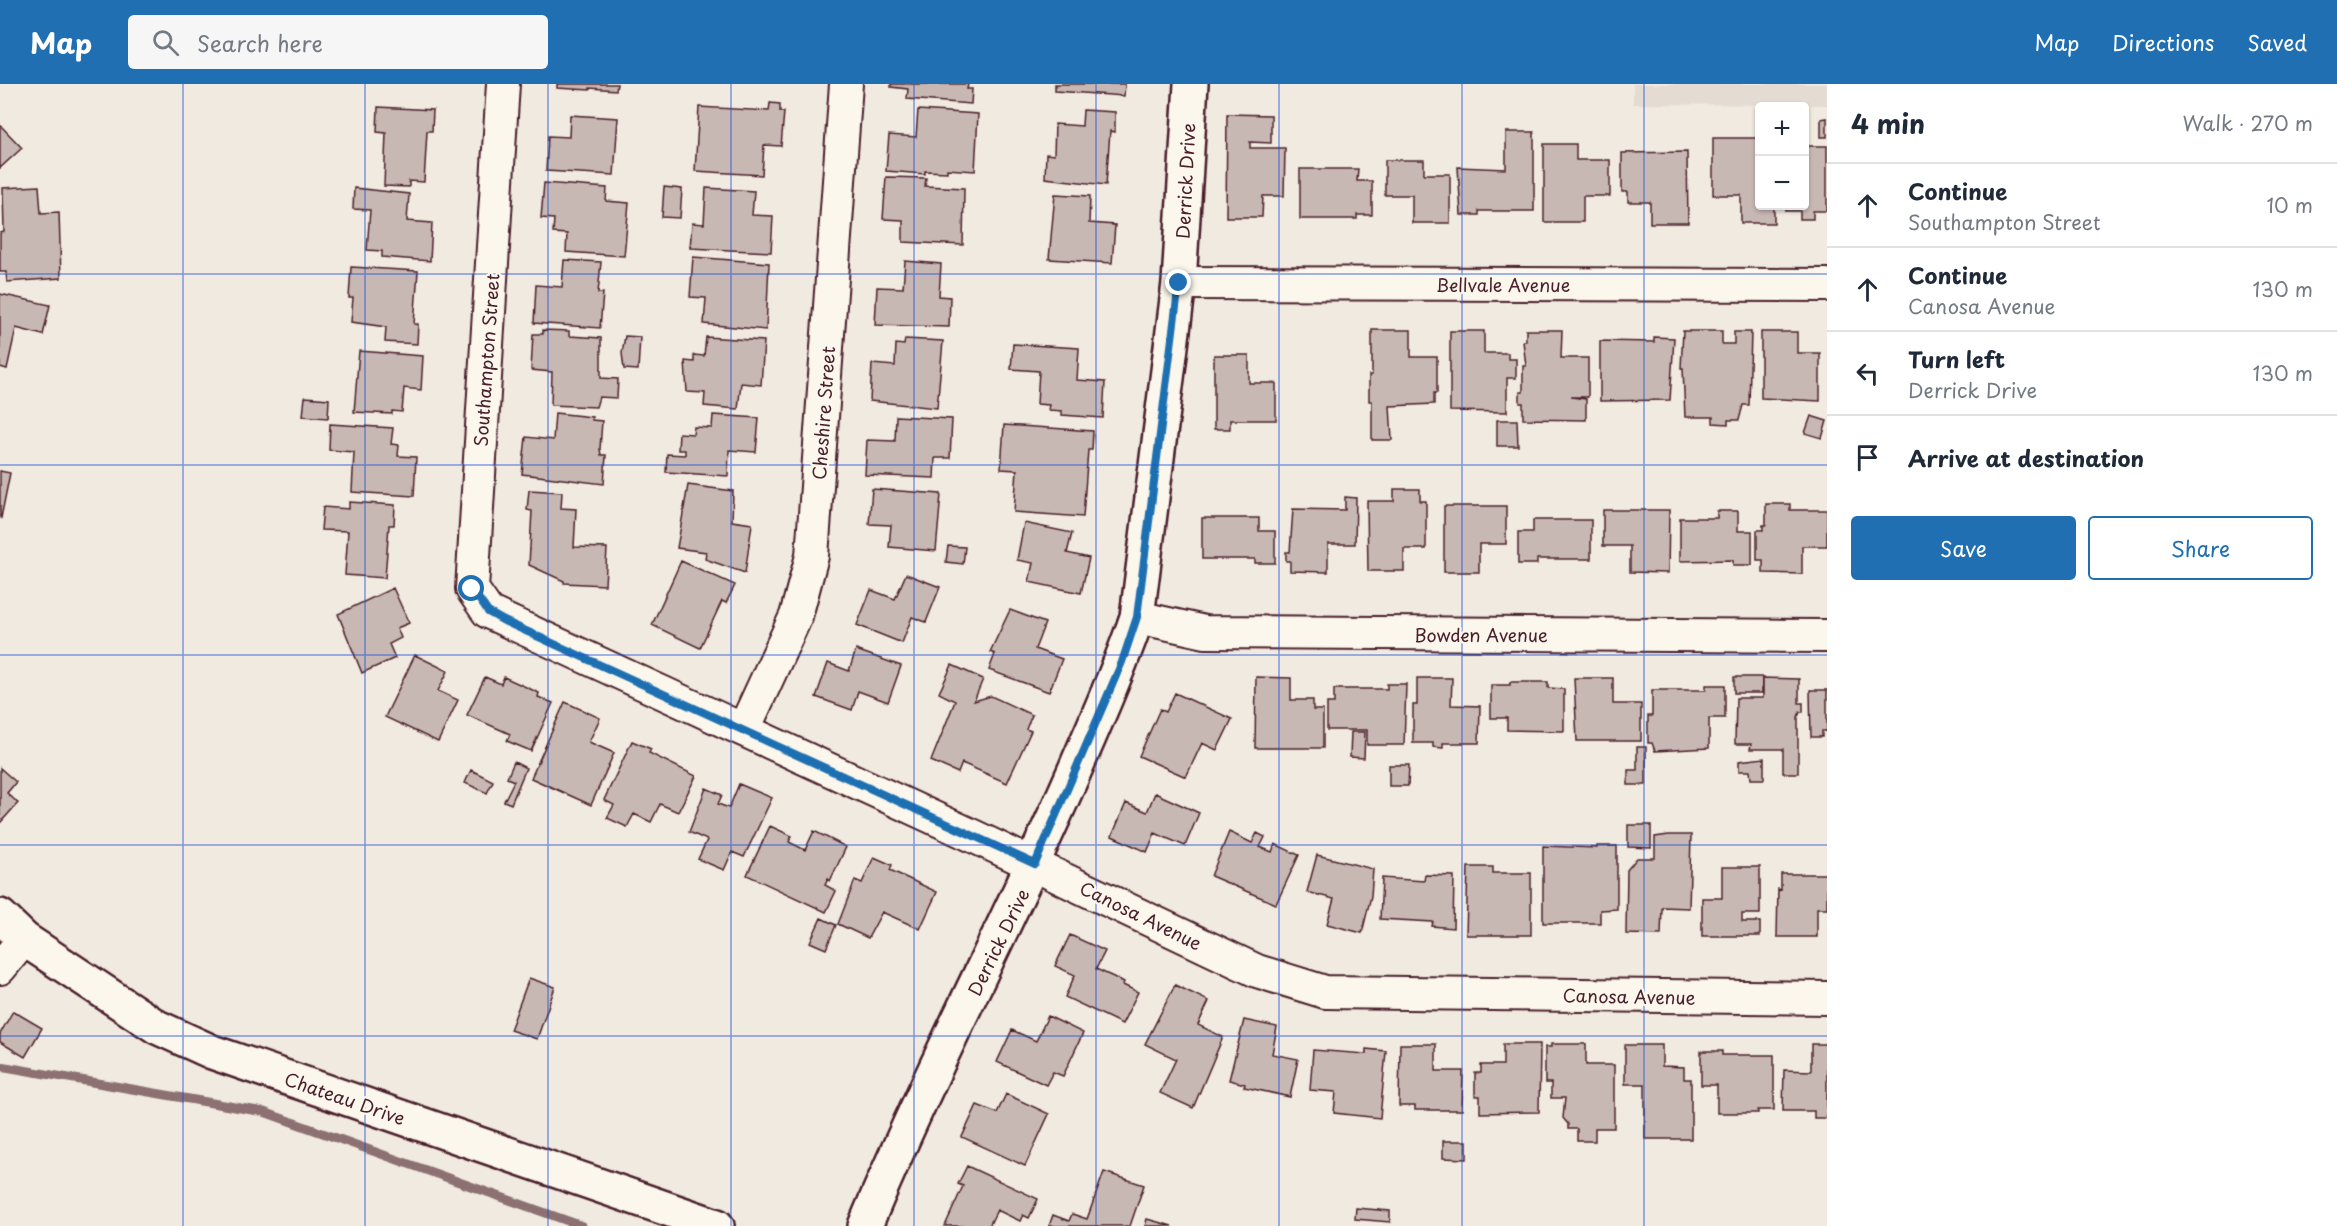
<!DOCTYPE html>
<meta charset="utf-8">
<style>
body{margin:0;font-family:"Playpen Sans",sans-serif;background:#f6f6f7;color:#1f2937}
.controls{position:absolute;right:18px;top:18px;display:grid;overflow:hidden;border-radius:6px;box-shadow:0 2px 4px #0004}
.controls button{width:54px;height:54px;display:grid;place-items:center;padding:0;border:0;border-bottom:2px solid #e0e1e3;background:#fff;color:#1f2937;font:30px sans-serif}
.stop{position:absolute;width:18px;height:18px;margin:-14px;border:4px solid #1f6fb2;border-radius:50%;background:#fff}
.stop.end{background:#1f6fb2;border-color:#fff;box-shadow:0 2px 6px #0008}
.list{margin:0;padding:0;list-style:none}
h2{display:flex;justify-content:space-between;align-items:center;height:78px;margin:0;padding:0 24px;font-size:26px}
h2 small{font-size:20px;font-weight:400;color:#747a83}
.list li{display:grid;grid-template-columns:39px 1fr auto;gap:18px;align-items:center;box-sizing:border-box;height:84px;padding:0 24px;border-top:2px solid #e0e1e3}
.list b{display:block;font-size:22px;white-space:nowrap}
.list p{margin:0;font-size:20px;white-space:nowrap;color:#747a83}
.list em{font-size:20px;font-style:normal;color:#747a83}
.actions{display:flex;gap:12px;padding:18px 24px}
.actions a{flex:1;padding:14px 0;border:2px solid #1f6fb2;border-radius:6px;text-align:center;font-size:21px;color:#1f6fb2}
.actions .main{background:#1f6fb2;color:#fff}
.icon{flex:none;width:33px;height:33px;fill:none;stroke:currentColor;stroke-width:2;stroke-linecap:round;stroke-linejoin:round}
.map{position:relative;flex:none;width:1827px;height:1142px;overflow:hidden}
header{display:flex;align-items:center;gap:36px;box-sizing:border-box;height:84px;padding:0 30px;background:#1f6fb2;color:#fff}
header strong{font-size:28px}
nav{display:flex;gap:33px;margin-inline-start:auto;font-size:21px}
.search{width:420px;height:54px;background:#f6f6f7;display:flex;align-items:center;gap:15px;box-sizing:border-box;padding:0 21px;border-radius:6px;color:#747a83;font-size:22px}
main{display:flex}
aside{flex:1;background:#fff}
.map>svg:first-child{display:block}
.built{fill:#e4dbd2}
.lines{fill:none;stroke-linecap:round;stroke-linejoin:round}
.stream{stroke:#8c6f72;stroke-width:9}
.building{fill:#c8b8b3;stroke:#4a1f2b;stroke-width:1.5}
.minor-casing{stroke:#4a1f2b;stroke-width:36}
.tertiary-casing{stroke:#4a1f2b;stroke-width:38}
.minor{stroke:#fbf7ec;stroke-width:32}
.tertiary{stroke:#fbf7ec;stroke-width:33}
.route{stroke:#1f6fb2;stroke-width:8}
.grid{fill:none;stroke:#1d4ed8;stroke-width:1.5;stroke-opacity:0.55}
.labels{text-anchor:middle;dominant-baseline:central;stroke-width:4.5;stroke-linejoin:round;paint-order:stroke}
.street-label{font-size:18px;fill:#4a1f2b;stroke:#fbf7ec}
</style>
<header>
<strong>Map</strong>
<div class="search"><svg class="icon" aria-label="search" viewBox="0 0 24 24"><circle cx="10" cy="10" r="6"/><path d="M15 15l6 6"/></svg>Search here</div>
<nav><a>Map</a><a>Directions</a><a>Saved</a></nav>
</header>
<main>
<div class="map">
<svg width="1827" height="1142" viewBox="0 0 1827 1142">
<rect width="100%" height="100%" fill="#f0eae0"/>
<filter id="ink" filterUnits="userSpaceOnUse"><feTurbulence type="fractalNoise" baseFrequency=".0167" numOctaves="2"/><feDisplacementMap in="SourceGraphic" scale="12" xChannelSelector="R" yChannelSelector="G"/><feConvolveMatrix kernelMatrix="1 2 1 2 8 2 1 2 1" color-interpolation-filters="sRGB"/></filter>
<g filter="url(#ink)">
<path class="built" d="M1633 0H1827V21L1633 20Z"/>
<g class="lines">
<path class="stream" d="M0 982 264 1028 582 1142"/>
</g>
<path class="building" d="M557 0H617L616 6 590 4V6L557 4Z
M891 0H968L967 5H972L971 20 907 15 908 5 891 3Z
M1055 0H1125L1124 12 1055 7Z
M770 19 780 20V28H784L781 62 764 61 762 91 695 87 699 23 769 27Z
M378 23 433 26 432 47H427L424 98 409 97V103L384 102 386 49 377 48Z
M918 26 978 30 975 87 947 85V88L925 87V90L886 87 889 51 916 53Z
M1083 26 1115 28V48L1110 47 1106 101 1045 94 1046 70 1054 71 1055 40 1082 42Z
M1227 30 1271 31V59L1250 58V64H1285L1284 112H1263L1262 133H1226Z
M570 31 618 34 614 91 546 87 548 52 569 53Z
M1827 34V53H1821V35Z
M0 41 22 64 0 84Z
M1506 48H1534V127H1479V131H1461L1458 83 1506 85Z
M1713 54H1760V122H1774V139H1741V111H1713Z
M1544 60H1576V76H1610V112H1583V138H1544Z
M1805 62H1827V127H1813V135H1800V127H1786V122H1804Z
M1687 68 1688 139H1650V118H1628V108H1622V69Z
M1385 76H1424V90H1450V139H1412V111H1385Z
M1300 85H1358L1357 97H1372V131H1357V135H1300Z
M886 93 926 94 925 102 964 104 963 161 903 158V136L883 135Z
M544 99 607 104 606 117 629 119 624 172 566 168 567 150 553 149 554 135 541 134Z
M39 102 41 129 59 128 61 194 7 198 6 188H0V149L4 148 3 104Z
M664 103 682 105 680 134 662 133Z
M354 104 409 110 407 137 432 139 430 177 382 173V167L367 166 370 126 353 125Z
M706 104 754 107 752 131 773 132 771 168 690 164 692 139 704 140Z
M1055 110 1090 112 1089 139 1115 141 1112 179 1049 175Z
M693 173 769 179 766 246 704 240 706 214 690 213Z
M564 176 601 178 598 209H603L600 244 534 239 536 201 562 203Z
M905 177 941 180 939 212 950 213 949 243 875 241 877 203 903 204Z
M351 183 418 187 414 240H418L417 260 385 258 386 243 351 238 353 214H349Z
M0 210 50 221 43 251 16 244 7 285 0 283Z
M543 246 569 247V252L601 254V294L618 295 617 314 599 313 596 323 551 321 552 288 531 286 533 250H543Z
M1372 246H1411V273H1437V309H1434V320L1390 322 1392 356H1372V317H1369V291H1372Z
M1526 246H1562L1561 274H1588V313H1571L1586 315V336L1523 335V319H1520V308H1523V282H1526L1523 257H1526Z
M1450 247H1484V269H1508V275H1516V294H1507V328L1450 327Z
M1683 247H1722V260H1734V248H1751L1749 321H1743L1739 336H1728V340L1713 339V333H1685L1683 284H1681Z
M1761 248H1797V269H1820V317L1761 314Z
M625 252 640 253 638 286 624 285 622 269Z
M706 253 764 257 761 301 741 299 738 325 704 322 705 309 687 308 685 277 694 278V271L704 272Z
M1654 253 1674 254 1670 316 1600 317V257L1654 258Z
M905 255 943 257 937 324 870 317 872 280 895 282 896 260 904 261Z
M1013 260 1079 264 1077 296 1105 298 1103 334 1062 331V327L1048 326 1049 321 1037 320 1039 287 1011 285Z
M359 267 423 272 421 306 404 304 402 328 392 327V330L354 328Z
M1214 271H1249V299H1276V336H1230V345H1214Z
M305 313 329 315 328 334 303 332Z
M555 329 592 333V336L602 337 600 365 601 371H606L604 400 522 390 526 353 553 356Z
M713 331 759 334 756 368 729 366 728 392 666 388 667 370 685 371V366H678L679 349 693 350 694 343 712 344Z
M896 332 952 335 950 374H935L934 394 865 391 867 356 895 357Z
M1811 332 1827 337 1822 354 1805 349Z
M1497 336H1517L1518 362H1497Z
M330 340 393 344 391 360 399 361 398 372 416 373 414 412 352 408 354 368 329 366Z
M1004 341 1093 347 1092 366H1088L1083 433 1014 428 1017 386 1001 385Z
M0 387 10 389 1 434 0 433Z
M688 401 733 407 732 437 752 440 745 489 705 475 706 468 677 464Z
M872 405 941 410 936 467 889 463 891 441 869 440Z
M1394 405H1420V417H1426V465H1404V487H1368L1367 417H1394Z
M529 406 562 408 561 424 576 425 574 463 607 464 605 501 564 499V497L529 481 532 427 527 426Z
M1345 413 1356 414 1355 460H1328V488L1290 487V477H1286V468H1290L1293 425 1345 426Z
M349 418 395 421 394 441H389L385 494 345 491 348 447 321 446 323 423 349 425Z
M1766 420H1790V426H1827V462H1802V490L1763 489V476H1757V446H1763V441H1766Z
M1444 422H1506V460H1479V488H1444Z
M1603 426H1669L1668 489 1630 488V462H1603Z
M1717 427H1738V447H1752V481H1733V476L1680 477V434H1717Z
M1202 434H1259V447H1275V479H1255V475H1202Z
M1533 436H1591V475H1537V480H1518V448H1533Z
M1024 439 1072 449 1067 469 1089 474 1081 509 1029 498 1033 479 1017 476Z
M948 462 965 463 963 480 946 478Z
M681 477 735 501 726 519 722 517 700 564 652 541Z
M906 490 940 503 926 538 912 533 902 559 857 541 871 506 895 515Z
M393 504 409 539 397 544 401 554 389 560 395 574 362 589 338 530Z
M1010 526 1045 539 1035 565 1062 575 1049 608 989 586 995 570 990 568Z
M856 566 901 582 888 618 858 607 852 626 816 613 828 579 849 587Z
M415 571 448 587 438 607 458 616 438 658 385 633Z
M952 581 983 595 974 617 991 612 1032 631 1026 645 1031 647 1007 699 962 679 958 689 931 677 955 617 939 609Z
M485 593 501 600 504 593 539 609 538 613 553 619 531 667 507 657 510 650 467 631Z
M1256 593 1291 594V616H1313V626H1323V664H1255Z
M1734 593H1762V609H1734Z
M1417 594H1452L1451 621 1480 622 1479 659H1443V664L1433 663V659H1413V621H1417Z
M1574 594H1613V620H1641V657H1577Z
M1763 594 1799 595V619H1803V628H1800L1798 633V689H1783V665H1750L1751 660H1735L1736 614H1763Z
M1510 598H1548V604L1564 605V647L1507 646V634H1491V601H1510Z
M1387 600H1406L1404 661H1367V646H1327V619H1334V605H1387Z
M1706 601H1725V634H1709V664L1655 667 1652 659H1648V632H1652V606H1706Z
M1810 606H1827V653L1826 647H1822V653H1811Z
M1175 609 1232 635 1217 666 1202 659 1186 693 1139 672 1160 625 1166 628Z
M565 618 600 634 589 658 614 669 591 721 531 694Z
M1351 648H1365L1364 674 1350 673Z
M632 657 651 665 649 669 696 692 678 728 660 720 651 738 634 730 627 743 607 734 614 721 604 716Z
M1637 663H1646V701H1628V686H1637Z
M1764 674V695H1751L1750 687H1739V677Z
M514 678 526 684 511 720 504 717 514 697 507 694Z
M1389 681H1409L1408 702H1389Z
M0 684 16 698 7 709 18 719 0 739Z
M471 686 493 697 487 709 465 699Z
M739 700 772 714 744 773 732 768 724 786 698 775 707 756 689 748 706 704 722 711 718 720 729 724Z
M1155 709 1199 729 1185 762 1155 749 1147 768 1112 752 1126 719 1147 728Z
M1628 741H1651V764L1628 763Z
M770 742 792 752 789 758 805 766 814 747 846 763 830 797 828 795 825 801 836 807 826 828 747 791Z
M1229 748 1252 759 1257 749 1265 753 1260 763 1272 768 1275 760 1299 771 1276 820 1211 792Z
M1669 751H1691L1689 824 1662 823 1661 851 1626 850 1627 786 1637 774H1655V753Z
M1543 762 1597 764V762H1617V825L1600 826V839H1543Z
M1317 771 1373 785 1371 812 1362 849 1327 840 1334 815 1307 808Z
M874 773 892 781 890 786 937 808 920 845 882 828 868 854 838 840 855 796 862 799Z
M1468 783H1493V789H1531V851H1466Z
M1722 783H1760V830H1742V838H1760V852H1702V814H1722Z
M1781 790H1827V824H1817V853H1777L1778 805 1781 806Z
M1425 791 1454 792 1453 844 1432 842 1433 838 1380 835 1382 794 1424 797Z
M821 834 836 841 826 865 810 858Z
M1070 851 1105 867 1096 885 1124 898 1123 901 1138 908 1122 940 1065 913 1075 891 1055 882Z
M529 894 555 903 537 955 510 946Z
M1175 901 1209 917 1198 941 1223 953 1193 1024 1160 1009 1176 975 1145 960Z
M13 927 42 944 25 973 0 958V950Z
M1048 932 1083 949 1063 992 1053 988 1046 1001 997 978 1012 946 1036 957Z
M1244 936 1277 943 1272 970 1298 975 1290 1013 1244 1003 1245 1000 1229 996Z
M1400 960H1436V987H1463L1462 1026H1415V1022H1399Z
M1503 960H1540L1539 1028 1480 1029V1012H1475V989H1481V981H1503Z
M1551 960H1586V981H1614V1044H1595V1057H1577V1045H1568V1040L1563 1034 1565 1014H1551V999H1545V963H1551Z
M1811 960H1827V1034H1814V1027H1783L1784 986 1811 987Z
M1625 961H1662V982L1684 983V995H1691V1055H1645V1000H1625Z
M1366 965 1386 967 1380 1034 1334 1029 1336 1008 1310 1006 1313 966 1366 970Z
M1701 967H1722V971H1774V1026H1758V1029H1717V1001H1701Z
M1006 1010 1049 1030 1025 1082 962 1053 977 1021 997 1029Z
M1443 1057H1467V1075L1443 1074Z
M967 1082 1038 1115 1029 1134 1023 1131 1020 1137 997 1126 989 1142H945L963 1102 958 1100Z
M1104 1088 1144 1101 1130 1142H1049L1053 1131 1069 1137 1072 1130 1087 1135Z
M1356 1124 1390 1127V1138L1355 1135Z
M1147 1135 1172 1142H1145Z"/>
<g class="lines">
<g class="minor-casing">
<path id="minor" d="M503 0 472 505 488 528 973 752 1257 887 1325 908 1827 914
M1179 199 1827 201
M1137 533 1205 548 1827 552
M744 645 796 532 812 472 846 0
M0 884 24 855"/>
</g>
<g class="tertiary-casing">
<path id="tertiary" d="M0 832 24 855 157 943 212 968 717 1142
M865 1142C930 986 1010 836 1077 681 1098 632 1120 584 1137 533L1179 199 1191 0"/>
</g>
<use href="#minor" class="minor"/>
<use href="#tertiary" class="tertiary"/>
</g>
</g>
<g class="lines" filter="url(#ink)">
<path class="route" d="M472 505 488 528 504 537 1035 780 1122 578 1137 533 1179 199"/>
</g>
<path class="grid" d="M183 0V1142M365 0V1142M548 0V1142M731 0V1142M914 0V1142M1096 0V1142M1279 0V1142M1462 0V1142M1644 0V1142M0 190H1827M0 381H1827M0 571H1827M0 761H1827M0 952H1827"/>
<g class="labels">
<g class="street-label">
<text transform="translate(1185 97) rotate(-87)">Derrick Drive</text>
<text x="1503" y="200">Bellvale Avenue</text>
<text transform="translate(486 276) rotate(-86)">Southampton Street</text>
<text transform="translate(823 329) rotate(-86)">Cheshire Street</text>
<text x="1481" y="550">Bowden Avenue</text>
<text transform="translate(1141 831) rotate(26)">Canosa Avenue</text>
<text transform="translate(998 858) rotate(-64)">Derrick Drive</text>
<text transform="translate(1629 912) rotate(1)">Canosa Avenue</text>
<text transform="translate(345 1014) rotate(19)">Chateau Drive</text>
</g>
</g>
</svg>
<div class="controls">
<button>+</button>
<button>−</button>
</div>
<div class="stop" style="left:472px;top:505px"></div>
<div class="stop end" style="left:1179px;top:199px"></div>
</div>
<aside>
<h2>4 min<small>Walk · 270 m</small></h2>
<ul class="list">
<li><svg class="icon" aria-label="ahead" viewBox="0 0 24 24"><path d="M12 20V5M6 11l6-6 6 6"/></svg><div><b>Continue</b><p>Southampton Street</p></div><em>10 m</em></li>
<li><svg class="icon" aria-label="ahead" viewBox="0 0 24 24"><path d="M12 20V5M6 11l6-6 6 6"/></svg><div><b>Continue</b><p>Canosa Avenue</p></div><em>130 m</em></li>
<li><svg class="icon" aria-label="left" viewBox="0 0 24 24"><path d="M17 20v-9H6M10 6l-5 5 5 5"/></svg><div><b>Turn left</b><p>Derrick Drive</p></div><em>130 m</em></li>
<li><svg class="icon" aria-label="arrive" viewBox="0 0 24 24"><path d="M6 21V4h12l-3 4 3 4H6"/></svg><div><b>Arrive at destination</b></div></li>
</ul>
<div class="actions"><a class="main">Save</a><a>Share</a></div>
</aside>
</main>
